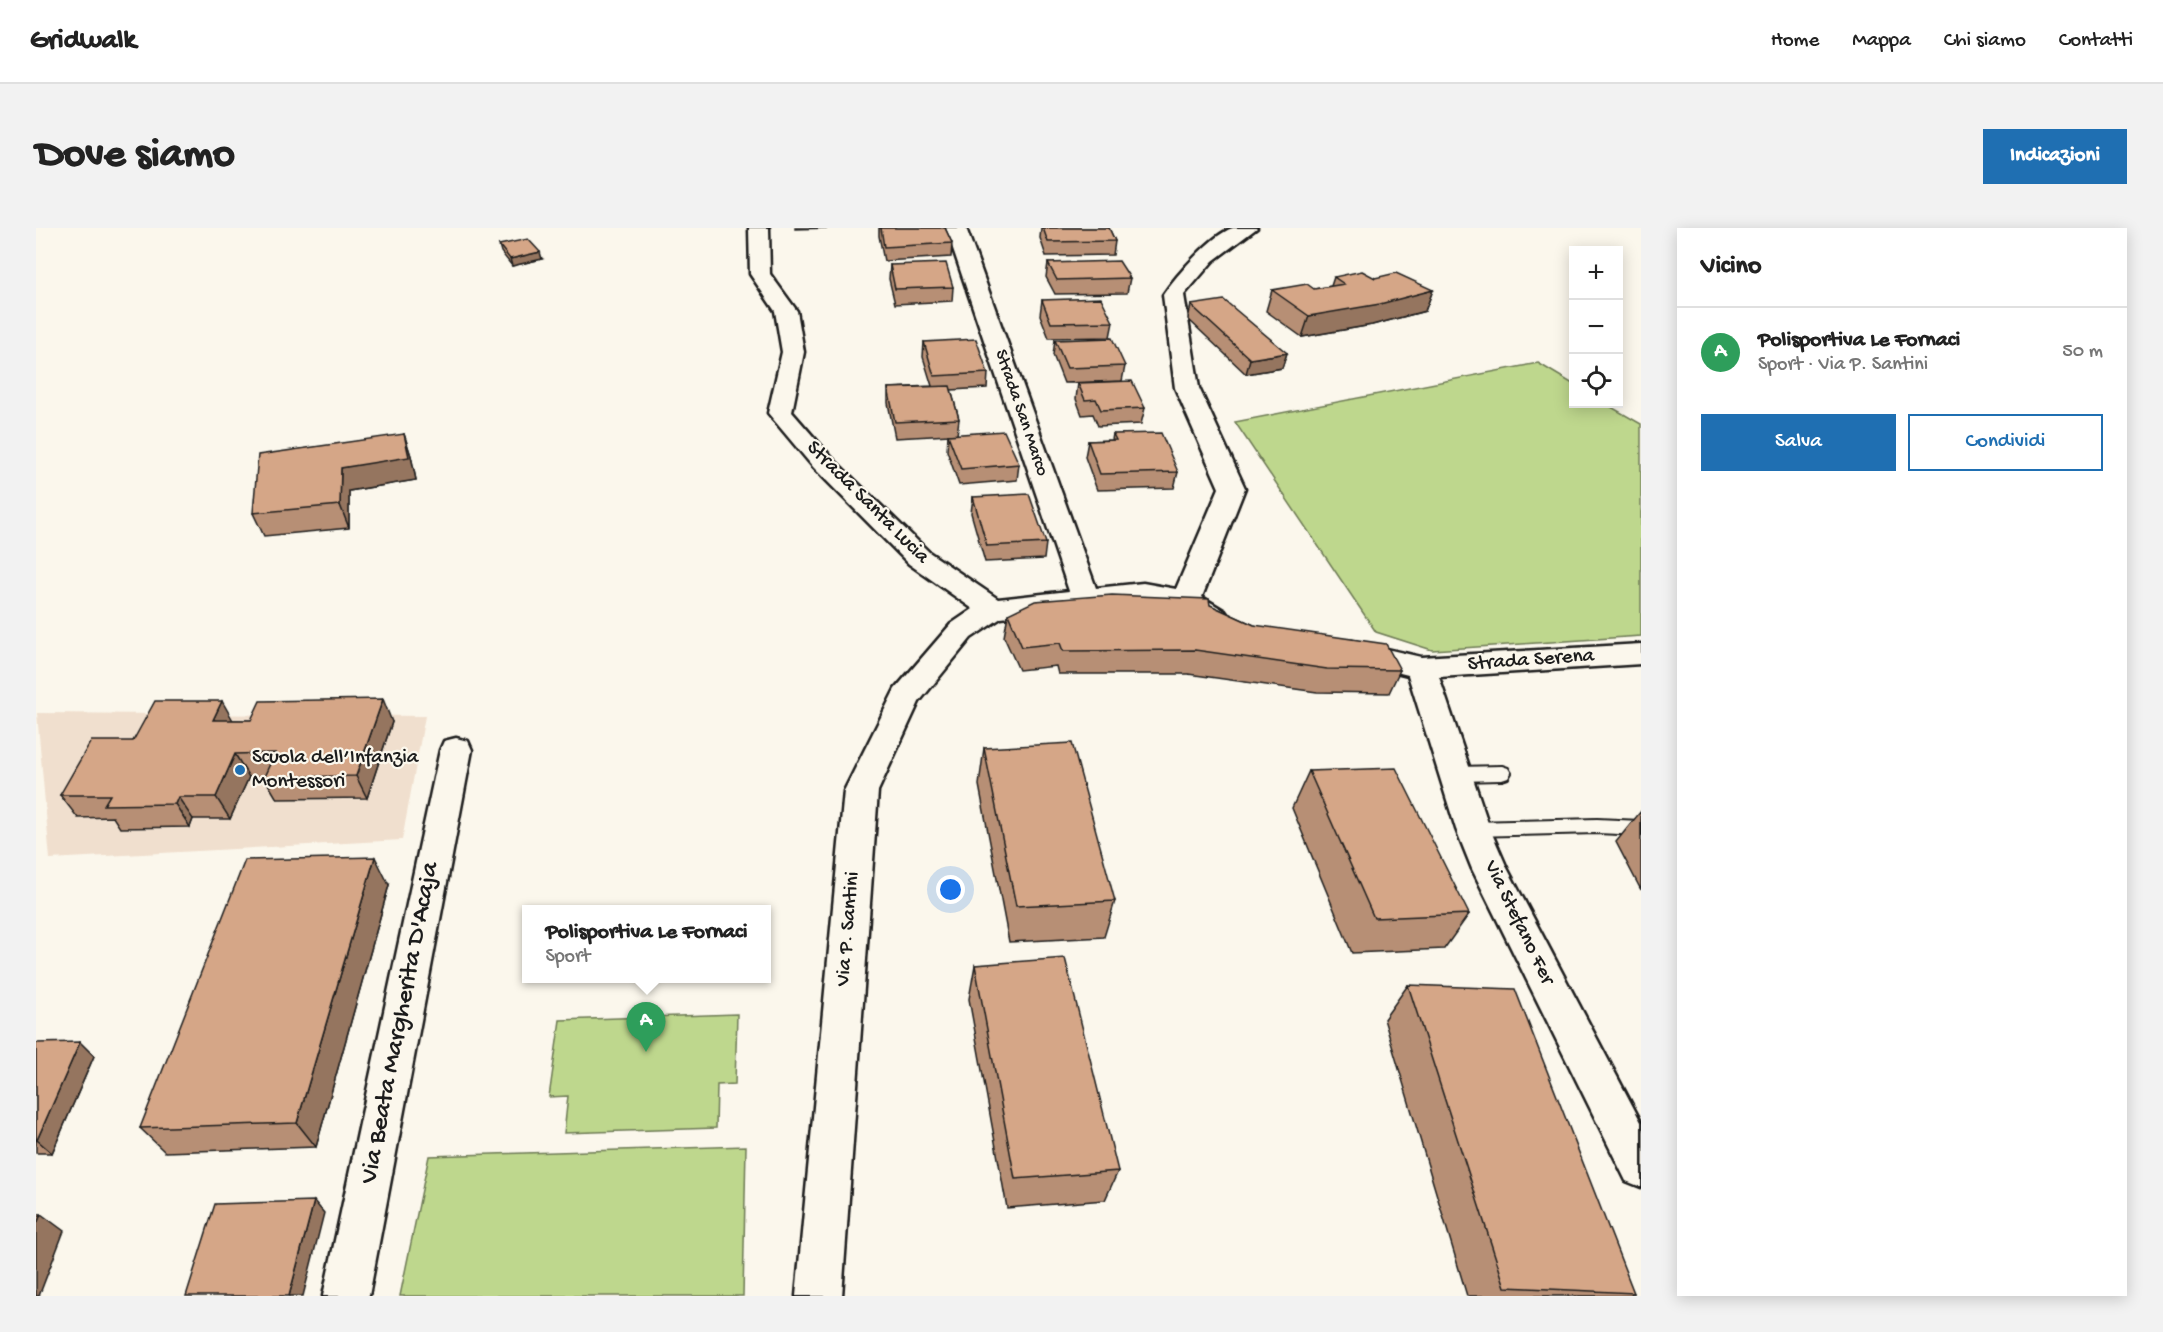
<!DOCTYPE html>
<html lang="it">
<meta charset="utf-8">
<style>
body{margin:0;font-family:"Gochi Hand",sans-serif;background:#f2f2f2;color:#222}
.controls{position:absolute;right:18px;top:18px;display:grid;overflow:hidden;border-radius:0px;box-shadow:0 3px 15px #0003}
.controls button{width:54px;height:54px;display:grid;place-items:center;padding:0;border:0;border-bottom:2px solid #e0e0e0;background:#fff;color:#222;font:30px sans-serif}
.you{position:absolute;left:915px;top:662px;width:21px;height:21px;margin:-15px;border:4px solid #fff;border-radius:50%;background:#1a73e8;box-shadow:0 0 0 9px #1a73e833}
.badge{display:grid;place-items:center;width:39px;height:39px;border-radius:50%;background:#1f6fb2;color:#fff;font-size:20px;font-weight:700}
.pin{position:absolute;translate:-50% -50px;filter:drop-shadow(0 2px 3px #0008)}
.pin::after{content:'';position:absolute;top:32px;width:21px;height:18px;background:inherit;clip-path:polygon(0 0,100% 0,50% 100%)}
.popup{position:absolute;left:486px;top:677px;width:249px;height:78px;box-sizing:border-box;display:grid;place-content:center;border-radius:0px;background:#fff;filter:drop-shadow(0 2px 4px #0005);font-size:20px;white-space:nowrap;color:#767676}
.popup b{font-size:22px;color:#222}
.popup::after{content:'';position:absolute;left:50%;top:100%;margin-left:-12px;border:12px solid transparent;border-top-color:#fff}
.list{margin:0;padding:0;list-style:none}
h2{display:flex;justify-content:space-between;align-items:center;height:78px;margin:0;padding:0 24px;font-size:26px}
h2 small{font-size:20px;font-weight:400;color:#767676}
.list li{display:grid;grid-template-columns:39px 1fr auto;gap:18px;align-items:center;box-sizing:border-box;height:90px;padding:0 24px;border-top:2px solid #e0e0e0}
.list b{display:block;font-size:22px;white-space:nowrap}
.list p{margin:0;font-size:20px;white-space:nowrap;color:#767676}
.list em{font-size:20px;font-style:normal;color:#767676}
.actions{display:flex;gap:12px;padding:18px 24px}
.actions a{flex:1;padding:14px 0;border:2px solid #1f6fb2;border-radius:0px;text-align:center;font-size:21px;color:#1f6fb2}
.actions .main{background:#1f6fb2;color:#fff}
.icon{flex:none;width:33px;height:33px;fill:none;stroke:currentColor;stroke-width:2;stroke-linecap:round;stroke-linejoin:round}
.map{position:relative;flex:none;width:1605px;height:1068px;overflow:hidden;border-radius:0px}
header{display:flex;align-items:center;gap:36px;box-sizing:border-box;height:84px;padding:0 30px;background:#fff;border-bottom:2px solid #e0e0e0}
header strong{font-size:28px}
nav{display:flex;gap:33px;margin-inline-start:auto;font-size:21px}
.intro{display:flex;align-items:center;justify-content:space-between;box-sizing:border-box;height:144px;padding:0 36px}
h1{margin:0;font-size:42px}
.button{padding:15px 27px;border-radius:0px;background:#1f6fb2;color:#fff;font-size:21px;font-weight:700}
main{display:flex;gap:36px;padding:0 36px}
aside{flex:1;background:#fff;border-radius:0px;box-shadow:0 3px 15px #0003}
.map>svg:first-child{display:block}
.built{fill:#f0dfce}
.green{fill:#bed78d;stroke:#6d7a54;stroke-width:1.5}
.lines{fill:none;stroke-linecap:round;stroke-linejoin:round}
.lane-casing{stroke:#1c1c1c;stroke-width:4}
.street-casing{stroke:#1c1c1c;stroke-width:5}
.lane{fill:#fbf7ec;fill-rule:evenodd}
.street{fill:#fbf7ec;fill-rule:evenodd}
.wall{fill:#b78f74;stroke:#1c1c1c;stroke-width:1.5}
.shaded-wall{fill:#95745e;stroke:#1c1c1c;stroke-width:1.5}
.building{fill:#d5a687;stroke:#1c1c1c;stroke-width:1.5}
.poi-dot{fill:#1f6fb2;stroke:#fbf7ec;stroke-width:2}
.labels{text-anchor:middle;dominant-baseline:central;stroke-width:4.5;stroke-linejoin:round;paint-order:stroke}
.far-street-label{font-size:18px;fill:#1c1c1c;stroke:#fbf7ec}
.street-label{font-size:21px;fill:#1c1c1c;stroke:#fbf7ec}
.poi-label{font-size:21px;fill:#1c1c1c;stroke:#fbf7ec;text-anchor:start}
.near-street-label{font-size:26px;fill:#1c1c1c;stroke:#fbf7ec}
</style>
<header>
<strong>Gridwalk</strong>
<nav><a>Home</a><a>Mappa</a><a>Chi siamo</a><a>Contatti</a></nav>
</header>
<div class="intro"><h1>Dove siamo</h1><a class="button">Indicazioni</a></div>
<main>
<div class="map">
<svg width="1605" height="1068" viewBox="0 0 1605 1068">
<rect width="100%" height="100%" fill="#fbf7ec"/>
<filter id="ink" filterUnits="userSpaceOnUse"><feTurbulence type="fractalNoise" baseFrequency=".0167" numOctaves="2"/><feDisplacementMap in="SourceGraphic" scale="12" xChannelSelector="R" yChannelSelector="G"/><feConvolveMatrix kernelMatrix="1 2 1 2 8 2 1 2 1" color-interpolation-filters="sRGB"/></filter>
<g filter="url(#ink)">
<path class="built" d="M1 485 389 488 366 612 14 631Z"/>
<path class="green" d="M1502 135 1537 156 1538 176H1570L1605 196V408L1396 422 1340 404 1199 194Z
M701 786 699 856 681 857 680 900 528 905 532 868 513 869 524 792Z
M710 918 707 1068H364L393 928Z"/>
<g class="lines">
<g class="lane-casing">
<path id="lane" d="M1466 538 1472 540 1475 545 1472 550 1466 552 1421 553 1415 551 1412 546 1415 541 1421 539Z
M1561 591 1605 593V607L1561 605 1437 608 1430 606 1428 601 1430 596 1437 594Z"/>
</g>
<g class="street-casing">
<path id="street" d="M713 0H733L734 46 761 83 768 124 756 184 796 230 893 324 962 371 1033 363 910 0H930L1060 360 1107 355 1140 361 1183 260 1139 160 1127 67C1139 49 1176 6 1197 0 1204 0 1214 0 1221 0L1177 33 1148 67 1163 160 1209 260 1166 369 1189 383 1194 390 1189 397 1179 400 1169 397 1142 380 1107 373 965 390 935 410 883 474 842 563 806 1068H760L808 563 859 461 915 396 937 381 873 336 778 240 732 185 746 124 739 83 714 46Z
M1316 413 1385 429 1605 416V436L1403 449 1454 601 1471 640 1605 894V959L1590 953 1436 641 1420 601 1372 447 1305 430 1301 423 1305 416Z
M420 510 432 513 436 522 333 1068H287L404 522 408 513Z"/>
</g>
<use href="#lane" class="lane"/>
<use href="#street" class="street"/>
</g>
<path class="wall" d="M759 0H795L759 1Z
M843 0H909L916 15 915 29 848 33 843 8Z
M1005 0H1073L1079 13 1077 27 1010 28 1004 10Z
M463 17 506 31 476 38 465 24Z
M1012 35 1094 50 1091 65 1019 66 1010 49Z
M854 37 917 59 916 73 859 76 853 51Z
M1298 49 1339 50 1397 62 1389 83 1336 97 1266 109 1230 83 1236 62 1278 61 1295 58Z
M1006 72 1077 94 1074 109 1013 110 1004 87Z
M1155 77 1251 125 1246 140 1210 146 1152 91Z
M1019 112 1089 138 1086 153 1028 155 1017 127Z
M888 114 952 145 951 160 915 162 923 191 921 207 983 236 981 252 923 257 911 223 912 207H914L859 210 852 175V160L896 158 887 129Z
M1042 155 1109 180 1105 196 1062 198 1057 186 1046 187 1040 171Z
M368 206 375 228 380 252 313 263V300L228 308 217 285Z
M1077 206 1142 244 1138 260 1061 262 1049 229 1052 213 1076 212Z
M937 269 1010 315 1008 331 949 334 935 285Z
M1174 377 1218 397 1364 442 1353 465 1281 464 1152 446H1022L1020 438 983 442 968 409 972 386Z
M197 492 356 494 331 570 241 571 228 549H213L194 591H157L154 599 84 600 77 589 42 590 24 567 97 513Z
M948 520 1079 673 1068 709 973 714 943 557Z
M1273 543 1433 686 1408 721 1316 725 1256 580Z
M1605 583V662L1580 614Z
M353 657 280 919 129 924 104 900Z
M939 737 1082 943 1069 972 971 980 933 771Z
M1372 757 1598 1065 1594 1068H1431L1348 791Z
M0 815 58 828 16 925H0Z"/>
<path class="shaded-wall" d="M504 24 506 31 476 38 474 31Z
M1397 62 1389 83 1336 97 1266 109 1273 88Z
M1251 125 1246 140 1210 146 1214 131Z
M368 206 375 228 380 252 313 263V300L304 277 305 240Z
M347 471 356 494 331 570 320 548Z
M186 473 199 496 177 492Z
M199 526 213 549 194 591 180 569Z
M142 569 157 591 154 599 139 576Z
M339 629 353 657 280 919 261 895Z
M44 814 58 828 16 925 1 912Z
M278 973 288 985 267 1068H253Z
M5 986 28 1003 3 1068H0V998Z"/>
<path class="building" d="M845 0H909L916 15 848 19Z
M1007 0H1073L1079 13 1012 14Z
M492 11 504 24 474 31 463 17Z
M1083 33 1094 50 1021 52 1012 35Z
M910 35 917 59 859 61 854 37Z
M1326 43 1339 50 1360 45 1397 62 1344 76 1273 88 1236 62 1271 56 1278 61 1308 56 1298 49Z
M1065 70 1077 94 1015 95 1006 72Z
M1188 72 1251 125 1214 131 1155 77Z
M1076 110 1089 138 1031 140 1019 112Z
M940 111 952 145 898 148 888 114Z
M1096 153 1109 180 1065 182 1060 171 1049 172 1042 155Z
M914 158 923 191 859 194 852 160Z
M968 203 983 236 925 241 912 207Z
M1125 205 1142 244 1064 246 1052 213 1080 212 1077 206Z
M368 206 373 229 305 240 304 277 217 285 222 227Z
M993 266 1010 315 951 318 937 269Z
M1076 367 1173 371 1174 377 1218 397 1350 416 1364 442 1291 441 1159 422 1027 423 1024 415 986 419 972 386 999 373Z
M347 471 320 548 228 549 239 525 199 526 180 569H142L139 576 68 577 74 567H24L55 513H97L119 473H186L177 492H215L224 473Z
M1036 515 1079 673 980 678 948 520Z
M1360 540 1433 686 1338 690 1273 543Z
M339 629 261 895 104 900 209 632Z
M1029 730 1082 943 979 951 939 737Z
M1372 757 1479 761 1598 1065 1469 1059Z
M44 814 1 912H0V815Z
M278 973 253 1068H150L179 976Z
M0 986H5L0 998Z"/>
</g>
<circle class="poi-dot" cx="204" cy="542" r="6"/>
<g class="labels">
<g class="far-street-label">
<text transform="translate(985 185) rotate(71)">Strada San Marco</text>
</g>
<g class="street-label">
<text transform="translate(831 275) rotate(45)">Strada Santa Lucia</text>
<text transform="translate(1495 433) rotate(-4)">Strada Serena</text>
<text transform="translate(1482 695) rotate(64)">Via Stefano Fer</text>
<text transform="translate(813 701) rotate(-85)">Via P. Santini</text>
</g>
<g class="poi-label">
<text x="216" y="530">Scuola dell’Infanzia<tspan x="216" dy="24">Montessori</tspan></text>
</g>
<g class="near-street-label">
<text transform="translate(365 795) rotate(-79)">Via Beata Margherita D'Acaja</text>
</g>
</g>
</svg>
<div class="controls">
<button>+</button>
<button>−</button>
<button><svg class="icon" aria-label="locate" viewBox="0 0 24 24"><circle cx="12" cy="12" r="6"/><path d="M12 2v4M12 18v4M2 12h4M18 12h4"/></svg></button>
</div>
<div class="you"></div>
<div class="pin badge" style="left:610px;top:824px;background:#2e9e5b">A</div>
<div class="popup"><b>Polisportiva Le Fornaci</b>Sport</div>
</div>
<aside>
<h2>Vicino<small></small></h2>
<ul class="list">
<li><span class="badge" style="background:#2e9e5b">A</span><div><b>Polisportiva Le Fornaci</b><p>Sport · Via P. Santini</p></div><em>50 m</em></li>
</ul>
<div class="actions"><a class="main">Salva</a><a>Condividi</a></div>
</aside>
</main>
